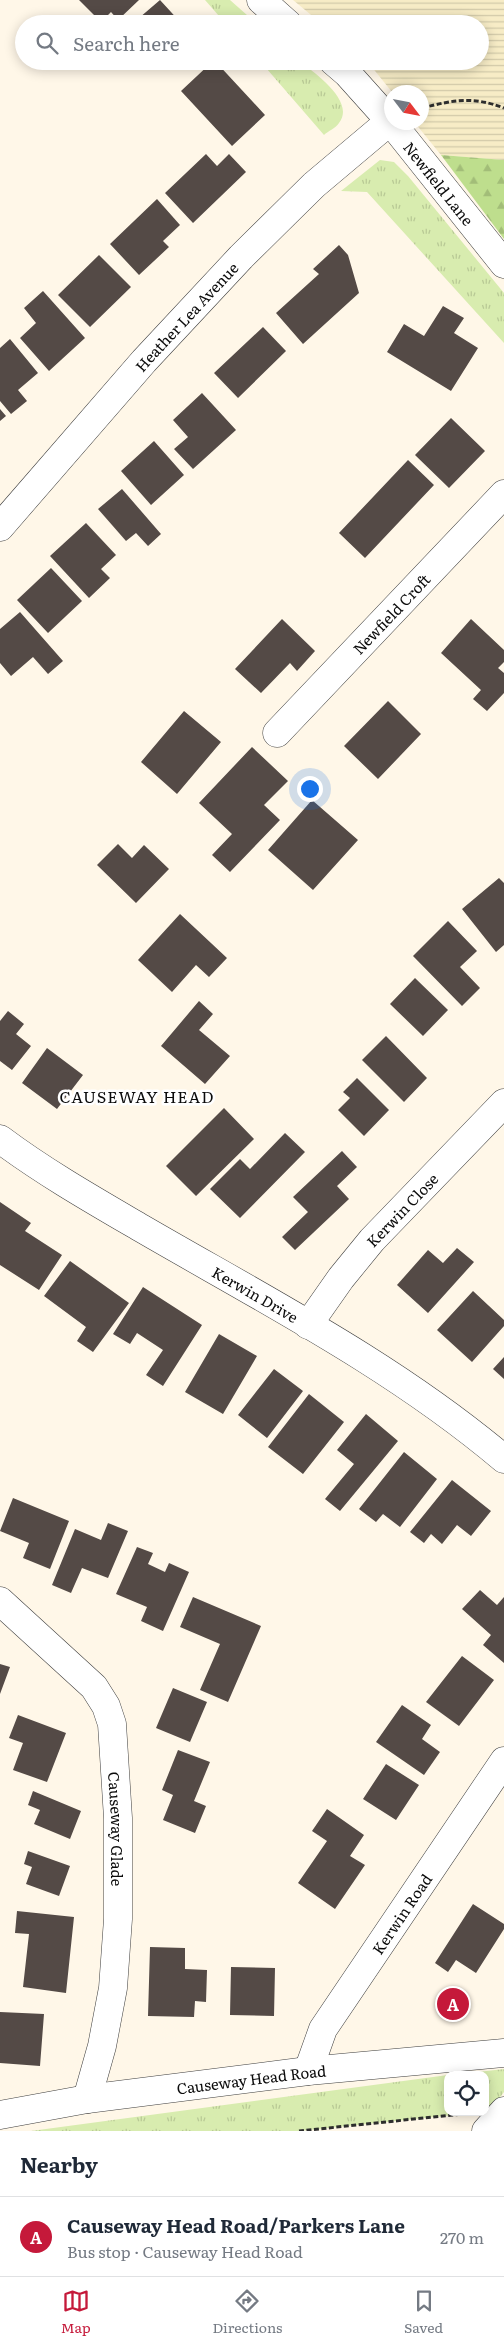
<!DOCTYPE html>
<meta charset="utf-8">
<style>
body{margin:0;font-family:Literata,serif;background:#f6f6f7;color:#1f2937}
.controls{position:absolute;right:15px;bottom:15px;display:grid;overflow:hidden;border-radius:10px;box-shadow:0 2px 12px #0003}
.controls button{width:45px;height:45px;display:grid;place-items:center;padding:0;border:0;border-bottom:1px solid #e0e1e3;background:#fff;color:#1f2937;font:25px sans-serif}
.compass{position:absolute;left:384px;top:85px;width:45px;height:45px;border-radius:50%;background:#fff;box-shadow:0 2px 12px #0003;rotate:122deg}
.you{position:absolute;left:309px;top:788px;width:18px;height:18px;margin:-12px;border:4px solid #fff;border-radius:50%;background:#1a73e8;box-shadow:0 0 0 8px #1a73e833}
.badge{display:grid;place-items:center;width:32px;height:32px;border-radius:50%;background:#c5193a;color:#fff;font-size:16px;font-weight:700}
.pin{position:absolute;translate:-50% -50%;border:2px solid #fff;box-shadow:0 1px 5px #0006}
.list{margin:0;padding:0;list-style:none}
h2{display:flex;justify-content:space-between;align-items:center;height:65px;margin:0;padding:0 20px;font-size:21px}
h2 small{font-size:16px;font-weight:400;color:#747a83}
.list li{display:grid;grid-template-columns:32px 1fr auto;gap:15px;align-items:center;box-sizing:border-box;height:80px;padding:0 20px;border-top:1px solid #e0e1e3}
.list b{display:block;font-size:19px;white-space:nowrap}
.list p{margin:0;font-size:16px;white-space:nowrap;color:#747a83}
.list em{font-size:16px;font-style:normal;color:#747a83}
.icon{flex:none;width:28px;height:28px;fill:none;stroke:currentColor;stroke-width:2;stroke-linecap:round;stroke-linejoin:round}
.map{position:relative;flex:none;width:504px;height:2131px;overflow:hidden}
.search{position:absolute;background:#fff;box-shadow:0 2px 12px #0003;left:15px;right:15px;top:15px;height:55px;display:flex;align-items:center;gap:12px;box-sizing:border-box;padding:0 18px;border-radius:28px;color:#747a83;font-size:19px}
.sheet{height:145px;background:#fff}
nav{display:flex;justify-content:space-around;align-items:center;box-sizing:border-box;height:70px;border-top:1px solid #e0e1e3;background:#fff;font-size:14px;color:#747a83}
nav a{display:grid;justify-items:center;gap:2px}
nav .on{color:#c5193a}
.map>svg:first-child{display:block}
.farmland{fill:url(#farmland-rules)}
.grass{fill:url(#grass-tufts)}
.forest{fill:url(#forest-firs)}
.building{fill:#544a46}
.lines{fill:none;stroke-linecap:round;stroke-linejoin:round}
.minor-casing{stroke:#3e3e3e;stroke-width:29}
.path{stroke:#2d2d2d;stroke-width:3;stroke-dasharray:5 2.5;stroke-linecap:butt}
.minor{stroke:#fff;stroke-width:28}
.labels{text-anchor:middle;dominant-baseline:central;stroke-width:5;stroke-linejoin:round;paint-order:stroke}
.street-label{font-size:15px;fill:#0b0b0b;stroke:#fff}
.neighbourhood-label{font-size:16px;letter-spacing:1px;fill:#0b0b0b;stroke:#fff}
</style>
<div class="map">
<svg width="504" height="2131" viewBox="0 0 504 2131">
<defs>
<pattern id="farmland-rules" width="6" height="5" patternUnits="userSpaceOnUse" patternTransform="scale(1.25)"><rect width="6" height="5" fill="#f7ecc6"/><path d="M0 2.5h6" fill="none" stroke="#d2c9a9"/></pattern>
<pattern id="grass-tufts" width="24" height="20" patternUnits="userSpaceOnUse" patternTransform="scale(1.25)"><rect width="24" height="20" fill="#d8ecaf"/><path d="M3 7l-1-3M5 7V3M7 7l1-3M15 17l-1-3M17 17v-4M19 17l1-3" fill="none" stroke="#b8c995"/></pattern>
<pattern id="forest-firs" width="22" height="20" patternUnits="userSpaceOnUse" patternTransform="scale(1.25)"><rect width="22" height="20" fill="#bede8d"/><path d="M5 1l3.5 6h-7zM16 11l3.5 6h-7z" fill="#a2bd78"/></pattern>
</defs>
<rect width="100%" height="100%" fill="#fff7e8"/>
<path class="farmland" d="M293 0H504V160L441 155 415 123 422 122V92H392L367 61H480V24H322Z"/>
<path class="grass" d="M205 0H230L257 24H226Z
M260 61H300C314 73 356 101 339 123 336 128 328 131 324 135Z
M380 160 394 162 408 176 504 293V343L367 192 341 191Z
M504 2069V2092L489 2112H485V2075H451Z
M448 2075V2112H483L299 2131H31Z"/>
<path class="forest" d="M441 155 504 160V239Z"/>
<path class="building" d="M79 0H139L118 20 111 12 101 22Z
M160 0 182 24H132Z
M213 61H215L265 115 232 146 181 91Z
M206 154 217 166 229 154 246 172 193 223 165 193Z
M157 199 180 225 163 241 169 247 139 275 110 244Z
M339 245 348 255 359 293 303 344 276 313 319 274 313 269Z
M99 255 131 287 90 327 58 295Z
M43 291 85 338 49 371 20 338 36 323 24 308Z
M443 306 464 318 454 333 478 348 451 391 387 352 404 324 424 336Z
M263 327 286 351 238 398 214 373Z
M10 339 38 373 18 390 27 401 11 414 0 401V348Z
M202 393 236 430 193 469 174 449 188 437 173 420Z
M0 409 6 416 0 421Z
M451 418 485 451 449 488 415 455Z
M154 441 184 475 151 505 121 471Z
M408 460 434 485 365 558 339 533Z
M122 489 161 534 148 546 136 533 126 541 98 509Z
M86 523 116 555 101 569 110 578 89 598 50 556Z
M51 568 82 601 48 633 17 600Z
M20 612 63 661 48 674 33 657 11 676 0 663V629Z
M282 619 315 651 297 671 290 663 261 693 235 669Z
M471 619 504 650V662L498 668 504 673V693L487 711 473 699 481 690 441 653Z
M388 701 421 734 378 779 344 746Z
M184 711 221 742 177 794 141 762Z
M252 747 288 781 264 805 280 820 230 872 212 855 232 834 199 803Z
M312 800 358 840 313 890 268 850Z
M118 844 132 858 144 845 169 869 136 903 97 865Z
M499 878 504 883V945L496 952 462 909Z
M180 914 227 958 209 977 196 965 172 992 138 960Z
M448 921 477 951 460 967 480 988 462 1006 413 956Z
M415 978 448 1010 423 1036 390 1004Z
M199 1001 213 1014 199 1030 230 1056 205 1084 161 1046Z
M8 1011 24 1024 16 1034 31 1046 12 1070 0 1061V1021Z
M386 1036 427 1078 404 1102 362 1060Z
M47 1048 83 1075 57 1109 22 1083Z
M357 1078 389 1110 364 1136 338 1110 350 1098 343 1092Z
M224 1108 254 1139 196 1196 166 1166Z
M285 1133 305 1152 240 1218 210 1189 240 1159 250 1169Z
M342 1151 357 1167 337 1186 349 1199 295 1250 282 1237 308 1212 293 1197Z
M0 1202 31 1223 25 1231 62 1255 39 1290 0 1265Z
M457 1248 474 1262 428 1313 397 1285 428 1250 443 1263Z
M70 1261 129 1303 93 1352 77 1341 86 1327 44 1296Z
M143 1287 202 1325 163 1386 146 1375 163 1350 137 1333 130 1344 113 1334Z
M473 1291 504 1320V1326L472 1362 437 1330Z
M219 1334 257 1356 223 1414 185 1392Z
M504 1357V1379L493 1369Z
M274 1369 303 1391 267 1438 238 1415Z
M309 1394 344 1422 303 1474 268 1447Z
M366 1414 398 1441 340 1511 325 1499 354 1464 337 1450Z
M404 1452 437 1479 400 1527 383 1514 376 1522 359 1509Z
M452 1480 491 1511 471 1536 457 1525 442 1544 431 1534 424 1543 410 1532Z
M13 1498 69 1521 50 1569 23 1558 29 1543 0 1531Z
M108 1523 128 1531 108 1578 82 1568 71 1593 52 1585 75 1529 101 1540Z
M137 1547 153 1553 148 1564 165 1572 169 1563 189 1572 163 1631 141 1621 147 1607 116 1594Z
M480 1590 497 1605 504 1597V1663L483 1645 491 1635 462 1609Z
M193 1597 261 1626 228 1702 200 1690 220 1644 180 1627Z
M462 1656 494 1680 459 1726 426 1702Z
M0 1664 10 1667 0 1694Z
M173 1688 207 1702 190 1742 156 1728Z
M402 1705 431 1725 422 1739 440 1752 424 1775 376 1742Z
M18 1715 66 1733 47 1782 13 1770 23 1743 9 1738Z
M178 1750 210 1762 194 1801 206 1806 195 1833 163 1820 173 1795 162 1790Z
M386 1764 419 1785 396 1820 363 1799Z
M33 1791 81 1811 70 1839 34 1824 40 1810 28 1805Z
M327 1809 364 1835 350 1856 365 1865 335 1909 298 1883 327 1841 312 1831Z
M28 1851 70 1866 59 1896 26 1884 32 1867 24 1864Z
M473 1904 504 1924V1929L476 1973 456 1960 448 1972 435 1963Z
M17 1911 74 1917 66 1993 23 1987 29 1934 15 1933Z
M150 1947 185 1948V1969L207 1970 206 2002 195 2001 194 2017 148 2016Z
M231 1967 275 1968 274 2016 230 2015Z
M0 2012 44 2014 40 2066 0 2063Z"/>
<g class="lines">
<g class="minor-casing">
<g id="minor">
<path d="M261 0 288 24"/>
<path id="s1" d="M333 61 347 73 390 121 504 264"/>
<path id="s2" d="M0 527 144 361 241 257 314 185 390 121"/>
<path id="s3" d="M277 733 504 494"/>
<path id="s4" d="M0 1139C44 1172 93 1200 141 1228 265 1300 394 1366 504 1459"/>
<path id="s5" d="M308 1325 341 1278 372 1240 504 1103"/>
<path id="s6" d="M0 1601 94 1687 106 1706 112 1724 118 1818V1919L113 1988 102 2046 87 2099"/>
<path id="s7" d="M308 2071 323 2029 504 1761"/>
<path id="s8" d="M0 2115 87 2099 308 2071 504 2053"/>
<path d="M486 2131 504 2111"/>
</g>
</g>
<path class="path" d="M422 108C454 100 472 96 504 108
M299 2131 462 2114"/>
<use href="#minor" class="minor"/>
</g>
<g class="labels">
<g class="street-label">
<text stroke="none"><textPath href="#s1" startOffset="162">Newfield Lane</textPath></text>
<text stroke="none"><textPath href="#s2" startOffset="281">Heather Lea Avenue</textPath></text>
<text stroke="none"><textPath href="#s3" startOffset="165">Newfield Croft</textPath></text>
<text stroke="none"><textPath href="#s5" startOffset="149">Kerwin Close</textPath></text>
<text stroke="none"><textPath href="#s4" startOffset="299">Kerwin Drive</textPath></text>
<text stroke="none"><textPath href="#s6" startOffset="274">Causeway Glade</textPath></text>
<text stroke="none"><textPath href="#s7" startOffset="184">Kerwin Road</textPath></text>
<text stroke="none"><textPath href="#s8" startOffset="254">Causeway Head Road</textPath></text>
</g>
<g class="neighbourhood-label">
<text x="137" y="1096">CAUSEWAY HEAD</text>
</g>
</g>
</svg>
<div class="controls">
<button><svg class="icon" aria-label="locate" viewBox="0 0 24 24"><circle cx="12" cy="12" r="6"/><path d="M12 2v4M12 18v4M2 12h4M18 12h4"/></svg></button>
</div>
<svg class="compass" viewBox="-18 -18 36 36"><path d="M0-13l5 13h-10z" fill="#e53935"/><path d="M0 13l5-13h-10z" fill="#747a83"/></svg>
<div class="you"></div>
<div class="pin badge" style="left:453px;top:2004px">A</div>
<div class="search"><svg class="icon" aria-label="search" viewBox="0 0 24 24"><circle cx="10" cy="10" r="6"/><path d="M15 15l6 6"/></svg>Search here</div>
</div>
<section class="sheet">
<h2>Nearby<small></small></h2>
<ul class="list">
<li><span class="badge">A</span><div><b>Causeway Head Road/Parkers Lane</b><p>Bus stop · Causeway Head Road</p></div><em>270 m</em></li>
</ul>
</section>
<nav>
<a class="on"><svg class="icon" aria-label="map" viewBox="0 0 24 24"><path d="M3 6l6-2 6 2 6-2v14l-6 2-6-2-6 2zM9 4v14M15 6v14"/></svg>Map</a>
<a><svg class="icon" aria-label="directions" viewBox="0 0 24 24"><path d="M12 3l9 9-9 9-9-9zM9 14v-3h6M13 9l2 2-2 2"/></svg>Directions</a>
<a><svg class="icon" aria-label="saved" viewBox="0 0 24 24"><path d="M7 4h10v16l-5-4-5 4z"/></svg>Saved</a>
</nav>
